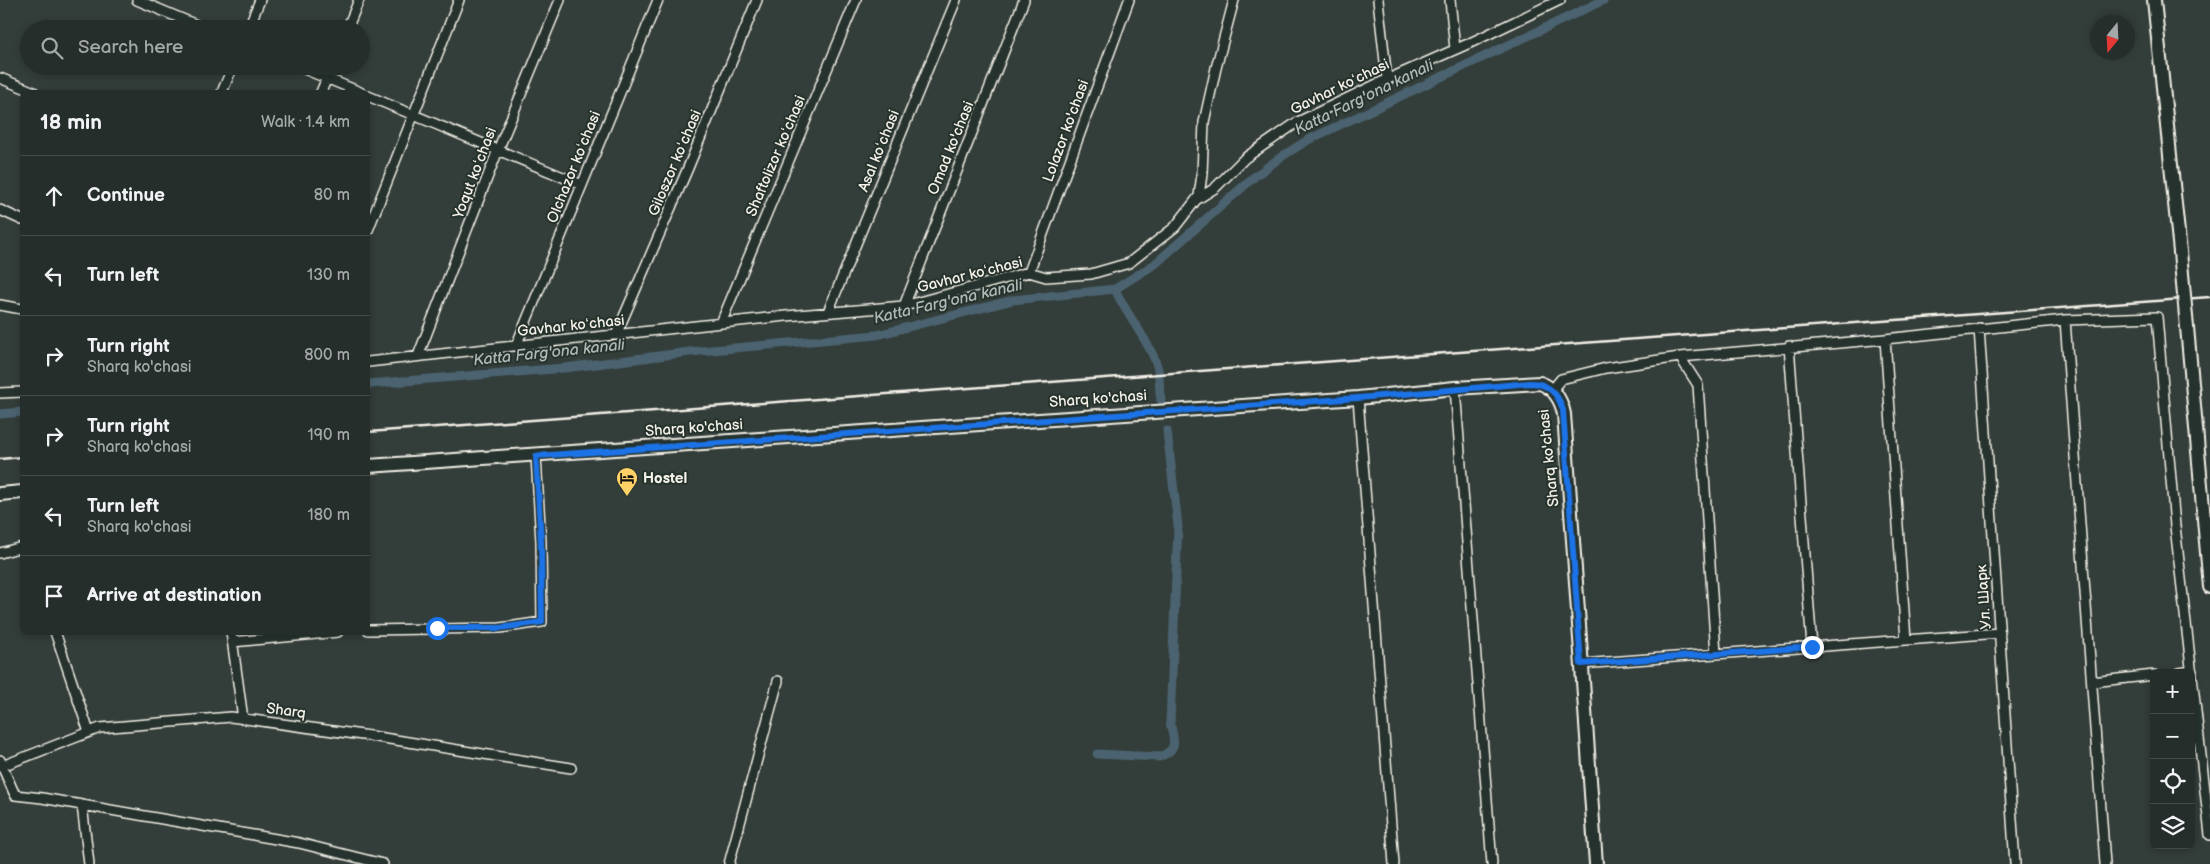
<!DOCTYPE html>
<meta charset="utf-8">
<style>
body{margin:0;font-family:"Balsamiq Sans",sans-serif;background:#323a38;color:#f1f3f6}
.controls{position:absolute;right:15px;bottom:15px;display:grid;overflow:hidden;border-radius:8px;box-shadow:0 2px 8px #0003}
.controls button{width:45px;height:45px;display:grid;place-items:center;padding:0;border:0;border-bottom:1px solid #424a48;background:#262e2c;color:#f1f3f6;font:25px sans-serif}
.compass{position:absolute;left:2090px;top:15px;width:45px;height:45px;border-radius:50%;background:#262e2c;box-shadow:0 2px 8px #0003;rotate:198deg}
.stop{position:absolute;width:15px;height:15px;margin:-11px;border:4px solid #1a73e8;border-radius:50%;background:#fff}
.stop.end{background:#1a73e8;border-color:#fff;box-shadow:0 1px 5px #0008}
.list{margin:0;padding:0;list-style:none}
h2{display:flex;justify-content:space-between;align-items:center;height:65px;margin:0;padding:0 20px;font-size:21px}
h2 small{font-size:16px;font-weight:400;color:#a4a8a9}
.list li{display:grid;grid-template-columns:32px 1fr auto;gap:15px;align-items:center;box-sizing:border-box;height:80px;padding:0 20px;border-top:1px solid #424a48}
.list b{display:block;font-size:19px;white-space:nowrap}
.list p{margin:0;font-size:16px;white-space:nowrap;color:#a4a8a9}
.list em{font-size:16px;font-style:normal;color:#a4a8a9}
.icon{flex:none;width:28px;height:28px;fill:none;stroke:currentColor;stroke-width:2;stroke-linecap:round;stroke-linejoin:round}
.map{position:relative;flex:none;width:2210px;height:864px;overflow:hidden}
.search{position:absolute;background:#262e2c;box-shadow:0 2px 8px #0003;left:20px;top:20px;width:350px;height:55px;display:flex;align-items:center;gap:12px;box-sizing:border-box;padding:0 18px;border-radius:28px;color:#a4a8a9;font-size:19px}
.panel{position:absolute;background:#262e2c;box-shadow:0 2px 8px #0003;left:20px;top:90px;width:350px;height:545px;border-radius:8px}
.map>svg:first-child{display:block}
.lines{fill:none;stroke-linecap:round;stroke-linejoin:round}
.canal{stroke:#4b6470;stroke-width:9}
.street-casing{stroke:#f4f1e8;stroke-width:12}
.secondary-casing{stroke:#f4f1e8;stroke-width:16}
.street{stroke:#26332d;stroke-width:9}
.secondary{stroke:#26332d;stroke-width:12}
.rail{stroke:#f4f1e8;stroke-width:2.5}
.secondary-bridge-casing{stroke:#f4f1e8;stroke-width:16;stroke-linecap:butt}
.secondary-bridge{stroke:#26332d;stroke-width:12}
.route{stroke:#1a73e8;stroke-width:6}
.labels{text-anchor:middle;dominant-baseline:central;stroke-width:4;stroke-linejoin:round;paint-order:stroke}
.street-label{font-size:15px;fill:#f4f1e8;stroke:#26332d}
.poi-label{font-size:15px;font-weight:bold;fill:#f4f1e8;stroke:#26332d;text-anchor:start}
.water-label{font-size:16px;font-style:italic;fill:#b0b9b8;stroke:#26332d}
</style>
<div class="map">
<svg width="2210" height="864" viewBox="0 0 2210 864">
<rect width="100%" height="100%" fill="#333d3a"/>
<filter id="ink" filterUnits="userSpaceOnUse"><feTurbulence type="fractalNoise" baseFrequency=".02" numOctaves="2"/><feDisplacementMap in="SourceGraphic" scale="10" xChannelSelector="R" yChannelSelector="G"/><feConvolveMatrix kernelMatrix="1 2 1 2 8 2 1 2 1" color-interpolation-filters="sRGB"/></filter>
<g filter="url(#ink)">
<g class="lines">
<path class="canal" d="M1115 289C1127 317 1150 341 1158 369 1160 379 1159 390 1161 400
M368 384 565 368 690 352 877 335 1013 300 1115 289 1155 264 1254 177 1281 157 1308 140 1604 0
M0 414 22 412
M1097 754 1159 757C1179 750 1174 740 1170 723L1178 526 1167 431"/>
<g class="street-casing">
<path id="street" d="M137 0 206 29
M1378 0 1387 79
M1450 0 1455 49
M248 29 260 0
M347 29 359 0
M297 66 360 92
M0 78 34 92
M222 92 233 66
M321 92 332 66
M368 96 582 185
M1196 200 1199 196 1202 174 1204 122 1216 68 1234 0
M0 210 22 220
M368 230 459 0
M1029 272 1129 0
M0 305 22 309
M904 306 1024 0
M828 312 956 0
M2065 320 2105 864
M721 323 856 0
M1979 328 2015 864
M616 335 688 168 757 0
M1885 339 1906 640
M516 346 658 0
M1789 346 1812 647
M418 356 498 150 560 0
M1680 357 1698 385 1716 654
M368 362 786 316 904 306 1029 272 1046 277 1091 274 1129 263 1175 227 1196 200 1215 188 1245 158 1296 123 1377 84 1470 43 1560 0
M1455 388 1492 864
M1552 390 1561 379 1606 368 1680 357 1885 339 2065 320 2157 317 2175 526 2210 835
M0 393 22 392
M1358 398 1394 864
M0 553 22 547
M368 630 500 628 542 622 541 542 536 456
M55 632 89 732
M231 632 243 719
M232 642 338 632
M1581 664 2000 633
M2179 673 2192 671
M2092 682 2154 675
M0 760 2 766 100 728 231 717 377 737 571 768
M0 767 2 766 15 795 42 798 299 843 383 864
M82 805 89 864
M729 864 778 681"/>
</g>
<g class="secondary-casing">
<path id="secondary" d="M2154 0 2180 252
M2189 349 2210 587
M368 466 1358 398 1455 388 1540 383C1554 388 1561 399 1564 414L1596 864
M0 494 22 492"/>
</g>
<use href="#street" class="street"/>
<use href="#secondary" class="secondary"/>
<path class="rail" d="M368 432 2210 297
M0 459 22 457"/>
<g class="secondary-bridge-casing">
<path id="secondary-bridge" d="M2180 252 2189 349"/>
</g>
<use href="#secondary-bridge" class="secondary-bridge"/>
</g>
</g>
<g class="lines" filter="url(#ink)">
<path class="route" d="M437 628H500L542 622 541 542 536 456 1358 398 1530 383C1547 383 1558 393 1563 410L1581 664 1812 647"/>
</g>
<defs>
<g id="hotel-pin" transform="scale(1.125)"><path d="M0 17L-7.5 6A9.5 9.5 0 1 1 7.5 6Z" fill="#ffd166" stroke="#26332d"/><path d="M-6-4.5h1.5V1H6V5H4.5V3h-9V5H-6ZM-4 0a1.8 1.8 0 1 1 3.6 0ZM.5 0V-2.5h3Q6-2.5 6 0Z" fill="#111"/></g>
</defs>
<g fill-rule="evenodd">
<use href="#hotel-pin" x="627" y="478"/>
</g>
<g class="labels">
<g class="street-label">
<text transform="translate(1340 87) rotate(-26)">Gavhar koʻchasi</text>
<text transform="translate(1066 131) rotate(-70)">Lolazor ko'chasi</text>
<text transform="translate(951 148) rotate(-68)">Omad ko'chasi</text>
<text transform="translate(879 151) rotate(-68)">Asal koʻchasi</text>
<text transform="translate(776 156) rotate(-67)">Shaftolizor koʻchasi</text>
<text transform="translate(675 163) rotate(-67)">Giloszor koʻchasi</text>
<text transform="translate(574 167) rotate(-68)">Olchazor koʻchasi</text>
<text transform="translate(475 173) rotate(-69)">Yoqut koʻchasi</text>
<text transform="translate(970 275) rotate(-14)">Gavhar koʻchasi</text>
<text transform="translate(571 326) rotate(-6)">Gavhar koʻchasi</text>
<text transform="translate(1098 399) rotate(-4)">Sharq ko'chasi</text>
<text transform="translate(694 428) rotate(-4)">Sharq ko'chasi</text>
<text transform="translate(1549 458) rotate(-96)">Sharq ko'chasi</text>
<text transform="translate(1984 597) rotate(-94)">Ул. Шарк</text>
<text transform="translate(286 711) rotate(8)">Sharq</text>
</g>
<g class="poi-label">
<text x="643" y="478">Hostel</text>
</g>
<g class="water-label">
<text transform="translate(1364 98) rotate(-26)">Katta Farg'ona kanali</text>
<text transform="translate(948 302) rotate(-13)">Katta Farg'ona kanali</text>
<text transform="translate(549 353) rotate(-6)">Katta Farg'ona kanali</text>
</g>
</g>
</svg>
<div class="controls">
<button>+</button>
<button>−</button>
<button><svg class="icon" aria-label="locate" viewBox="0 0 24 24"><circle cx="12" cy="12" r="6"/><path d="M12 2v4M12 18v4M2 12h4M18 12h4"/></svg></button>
<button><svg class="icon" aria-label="layers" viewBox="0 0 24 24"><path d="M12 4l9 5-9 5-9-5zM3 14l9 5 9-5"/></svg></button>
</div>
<svg class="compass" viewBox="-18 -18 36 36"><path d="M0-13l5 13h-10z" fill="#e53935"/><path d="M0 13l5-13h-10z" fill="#a4a8a9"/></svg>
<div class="stop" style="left:437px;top:628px"></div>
<div class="stop end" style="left:1812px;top:647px"></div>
<div class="search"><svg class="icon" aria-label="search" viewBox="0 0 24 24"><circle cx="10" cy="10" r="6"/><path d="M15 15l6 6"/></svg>Search here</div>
<section class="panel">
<h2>18 min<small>Walk · 1.4 km</small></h2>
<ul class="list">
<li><svg class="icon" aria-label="ahead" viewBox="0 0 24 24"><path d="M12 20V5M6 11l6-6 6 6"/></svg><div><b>Continue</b></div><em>80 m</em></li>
<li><svg class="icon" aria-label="left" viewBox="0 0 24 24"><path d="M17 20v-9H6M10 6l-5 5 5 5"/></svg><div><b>Turn left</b></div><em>130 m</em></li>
<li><svg class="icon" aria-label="right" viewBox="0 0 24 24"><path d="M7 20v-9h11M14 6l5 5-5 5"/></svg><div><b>Turn right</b><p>Sharq ko'chasi</p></div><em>800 m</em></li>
<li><svg class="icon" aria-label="right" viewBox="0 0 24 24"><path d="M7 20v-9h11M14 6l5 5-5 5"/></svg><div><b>Turn right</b><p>Sharq ko'chasi</p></div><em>190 m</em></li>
<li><svg class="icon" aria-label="left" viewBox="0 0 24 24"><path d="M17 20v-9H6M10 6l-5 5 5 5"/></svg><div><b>Turn left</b><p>Sharq ko'chasi</p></div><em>180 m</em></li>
<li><svg class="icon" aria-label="arrive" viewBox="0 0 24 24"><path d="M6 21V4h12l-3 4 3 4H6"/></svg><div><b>Arrive at destination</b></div></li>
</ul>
</section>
</div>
